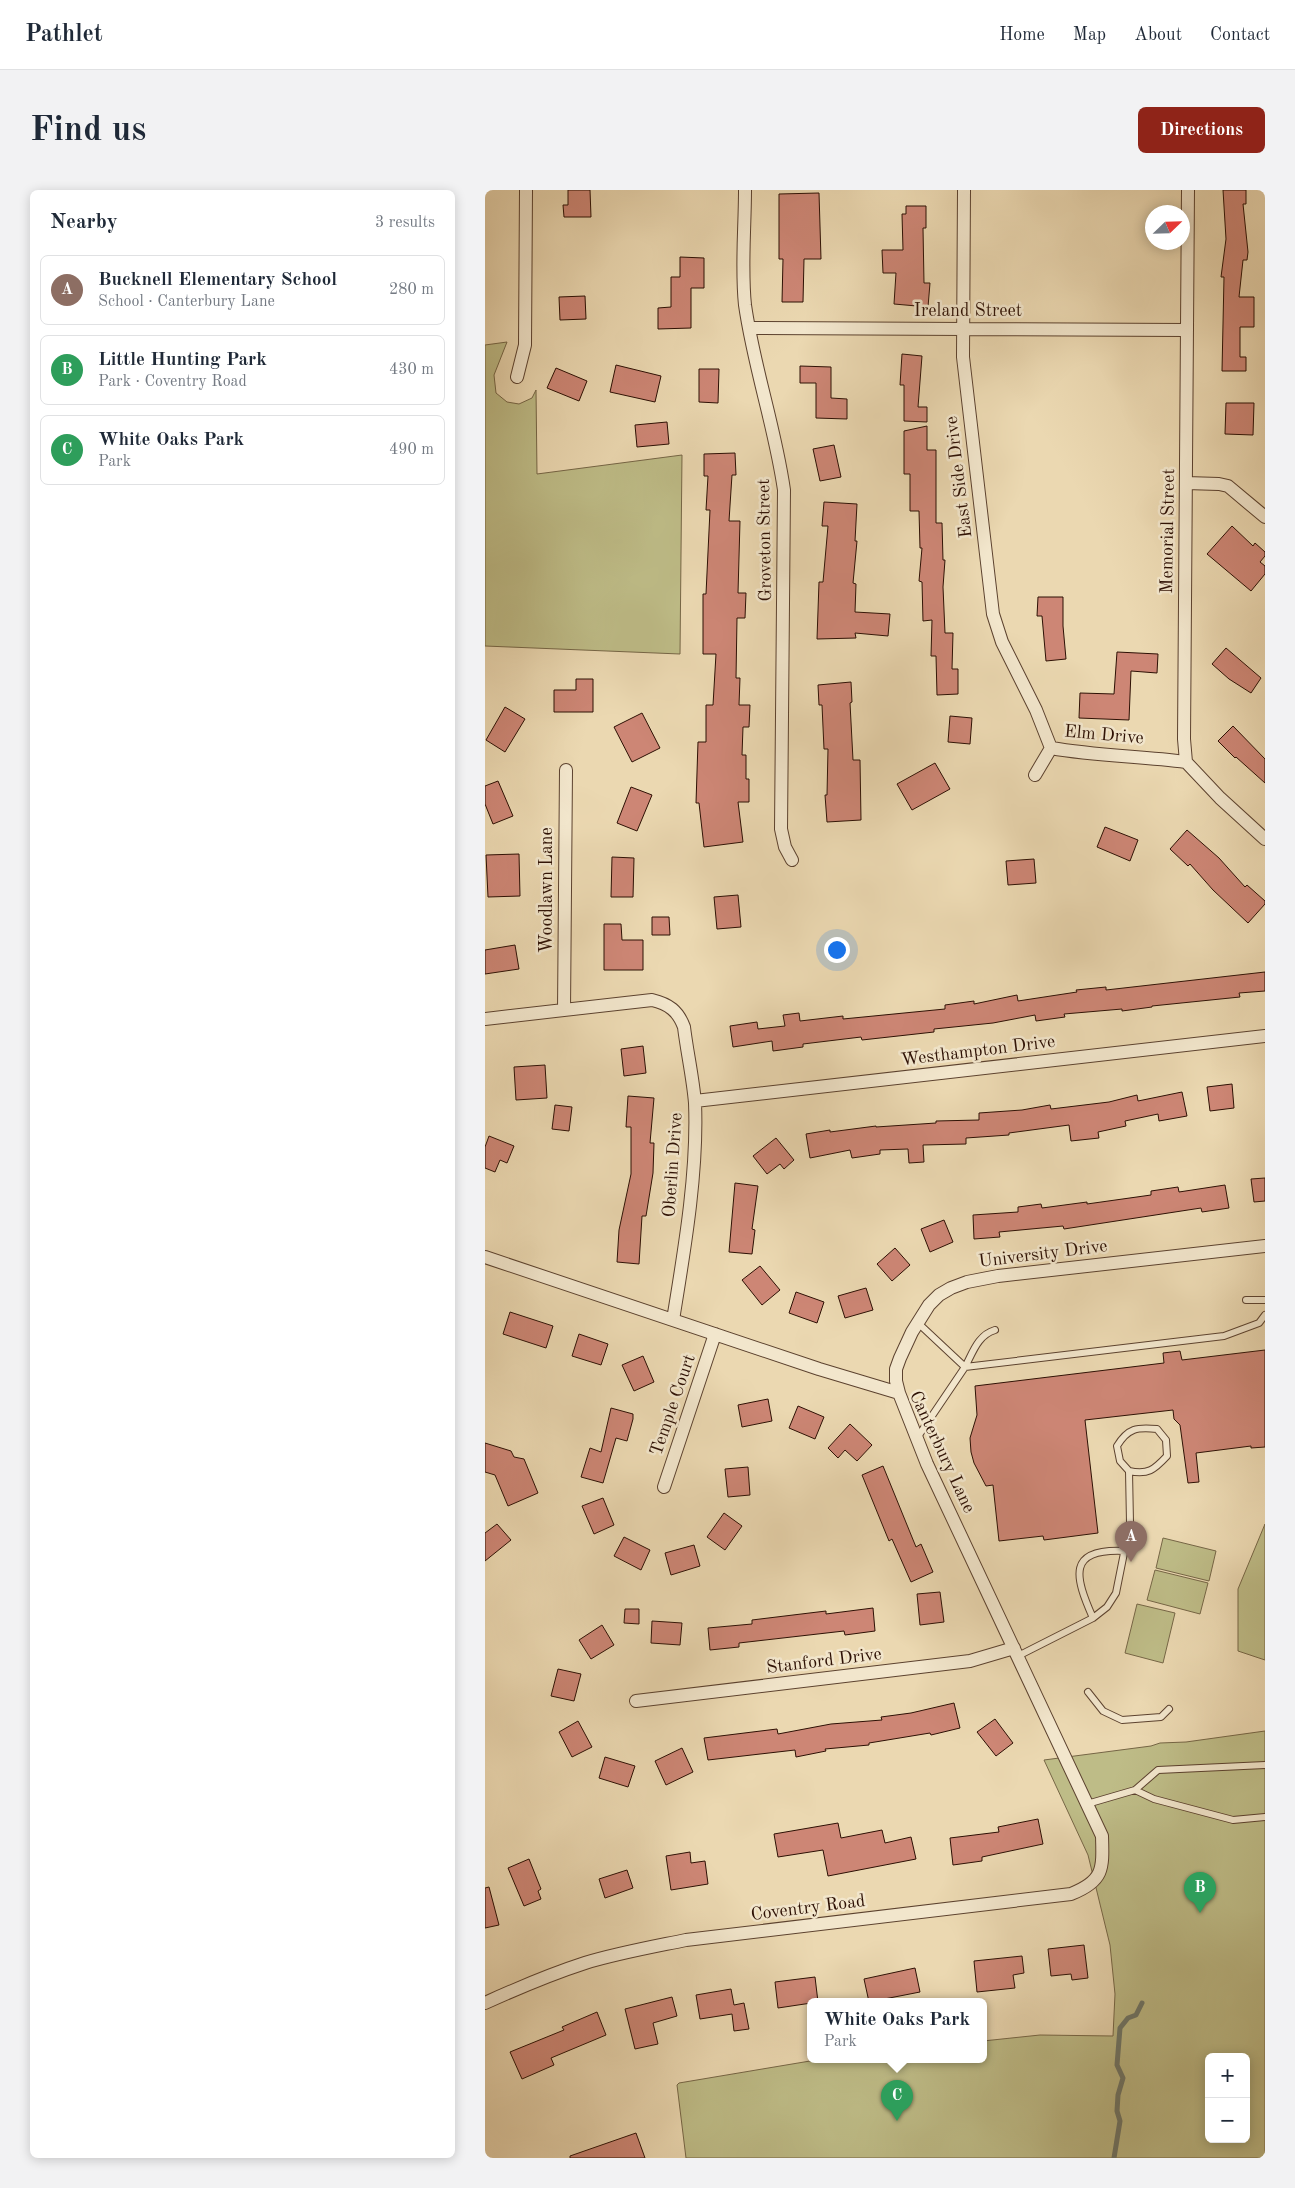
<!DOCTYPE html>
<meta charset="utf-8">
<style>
body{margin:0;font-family:"Old Standard TT",serif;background:#f2f2f3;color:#1f2937}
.controls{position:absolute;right:15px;bottom:15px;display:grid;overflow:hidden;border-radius:8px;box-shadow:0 2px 12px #0003}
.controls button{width:45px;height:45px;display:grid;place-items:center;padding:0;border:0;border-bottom:1px solid #e0e1e3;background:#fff;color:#1f2937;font:25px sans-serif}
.compass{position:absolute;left:660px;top:15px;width:45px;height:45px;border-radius:50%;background:#fff;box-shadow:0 2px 12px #0003;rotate:67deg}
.you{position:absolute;left:351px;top:759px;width:18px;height:18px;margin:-12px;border:4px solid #fff;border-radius:50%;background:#1a73e8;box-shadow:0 0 0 8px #1a73e833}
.badge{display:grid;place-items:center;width:32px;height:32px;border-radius:50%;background:#8f2418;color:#fff;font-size:16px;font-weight:700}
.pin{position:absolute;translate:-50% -41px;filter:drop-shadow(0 1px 2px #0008)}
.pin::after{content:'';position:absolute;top:26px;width:18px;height:15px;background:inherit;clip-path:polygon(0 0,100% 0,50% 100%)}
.popup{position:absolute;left:322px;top:1808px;width:180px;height:65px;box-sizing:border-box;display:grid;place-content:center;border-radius:8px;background:#fff;filter:drop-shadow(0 1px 4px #0005);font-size:16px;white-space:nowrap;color:#747a83}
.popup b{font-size:19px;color:#1f2937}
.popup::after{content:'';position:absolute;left:50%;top:100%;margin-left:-10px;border:10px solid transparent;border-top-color:#fff}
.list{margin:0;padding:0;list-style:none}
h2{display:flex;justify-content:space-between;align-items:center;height:65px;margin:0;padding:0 20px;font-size:21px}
h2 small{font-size:16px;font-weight:400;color:#747a83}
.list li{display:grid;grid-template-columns:32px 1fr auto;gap:15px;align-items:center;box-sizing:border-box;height:70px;margin:0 10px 10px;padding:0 10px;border:1px solid #e0e1e3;border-radius:8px}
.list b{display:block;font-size:19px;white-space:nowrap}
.list p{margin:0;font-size:16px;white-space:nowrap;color:#747a83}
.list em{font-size:16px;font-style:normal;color:#747a83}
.map{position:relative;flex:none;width:780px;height:1968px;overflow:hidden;border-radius:8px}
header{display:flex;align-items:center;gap:30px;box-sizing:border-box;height:70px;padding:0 25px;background:#fff;border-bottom:1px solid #e0e1e3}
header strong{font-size:24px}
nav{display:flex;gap:28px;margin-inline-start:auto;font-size:18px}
.intro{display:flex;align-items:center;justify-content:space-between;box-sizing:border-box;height:120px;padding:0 30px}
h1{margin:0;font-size:35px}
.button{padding:12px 22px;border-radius:8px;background:#8f2418;color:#fff;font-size:18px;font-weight:700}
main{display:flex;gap:30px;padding:0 30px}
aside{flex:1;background:#fff;border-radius:8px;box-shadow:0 2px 12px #0003}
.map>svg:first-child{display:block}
.green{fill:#bebc87;stroke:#766646;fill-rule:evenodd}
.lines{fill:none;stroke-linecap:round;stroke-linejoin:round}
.stream{stroke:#6d7669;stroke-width:5}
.building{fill:#cd8675;stroke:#2d1004}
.service-casing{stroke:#5c422f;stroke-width:8}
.minor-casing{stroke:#5c422f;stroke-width:14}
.service{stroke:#f2e6cc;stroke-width:6}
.minor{stroke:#f2e6cc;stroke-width:12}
.labels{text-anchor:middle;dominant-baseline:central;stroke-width:5;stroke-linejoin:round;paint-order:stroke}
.street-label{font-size:18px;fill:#2d1004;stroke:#f2e6cc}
</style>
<header>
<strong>Pathlet</strong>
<nav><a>Home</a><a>Map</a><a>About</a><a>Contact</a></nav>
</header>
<div class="intro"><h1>Find us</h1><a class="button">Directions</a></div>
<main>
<aside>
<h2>Nearby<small>3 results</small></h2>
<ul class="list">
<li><span class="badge" style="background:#8d6e63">A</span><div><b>Bucknell Elementary School</b><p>School · Canterbury Lane</p></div><em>280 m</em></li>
<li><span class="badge" style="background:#2e9e5b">B</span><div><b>Little Hunting Park</b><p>Park · Coventry Road</p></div><em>430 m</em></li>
<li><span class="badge" style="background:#2e9e5b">C</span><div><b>White Oaks Park</b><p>Park</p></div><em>490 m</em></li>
</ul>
</aside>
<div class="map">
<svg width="780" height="1968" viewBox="0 0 780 1968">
<rect width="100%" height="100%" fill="#ebd8b1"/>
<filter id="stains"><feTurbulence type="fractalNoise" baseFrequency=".004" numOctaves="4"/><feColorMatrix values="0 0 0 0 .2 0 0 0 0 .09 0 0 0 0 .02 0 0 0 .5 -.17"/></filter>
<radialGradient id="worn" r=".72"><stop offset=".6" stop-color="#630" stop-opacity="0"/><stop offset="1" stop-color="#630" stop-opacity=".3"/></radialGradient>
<path class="green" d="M22 152 9 185 11 203 22 212 34 214 47 208 51 200 52 284 197 265 195 464 0 456V155Z
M780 1334V1470L753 1461V1399Z
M678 1348 731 1361 724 1391 671 1378Z
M670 1380 723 1393 715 1424 662 1410Z
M652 1414 690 1423 678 1473 640 1463Z
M780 1541V1968H201L192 1895 194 1893 331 1870H498V1851L555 1845 628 1846 630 1804 625 1755 603 1665 559 1570 666 1556 675 1553 701 1552ZM724 1867H761V1949H724Z"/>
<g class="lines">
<path class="stream" d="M629 1968 635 1931 632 1921 633 1905 638 1888 632 1875 635 1838 643 1828 651 1825 657 1813"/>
</g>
<path class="building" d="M83 0H105L106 27H79L78 15H83Z
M738 0H761V14H758L763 62 762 70H758L754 107H769V137H755V167H761V181H737L739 87H736L741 49Z
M334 3 336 69H319L318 112H297L298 69H294V4Z
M421 16H441V38H438L439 93H445L443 117 409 114 411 83H398L397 60H418L417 24H421Z
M195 67 219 68V98H206V138L173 139V118L186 117V87H195Z
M100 106 101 129 75 130 74 107Z
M417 164 437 166 433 217H442V232L419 231V195H415Z
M131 175 176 186 170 212 125 202Z
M315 176 346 177V208L362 209V229L331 228V193H315Z
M71 178 102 191 94 211 62 198Z
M214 179H234L233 213 214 212Z
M741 213H769L768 245 740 244Z
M182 232 184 254 152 257 150 235Z
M442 236V260H451V333H457L458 370H460L458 397 460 443H468L467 479H473V504L452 505 451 466H446L447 430 438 431 437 392 434 391 437 358H435L434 321H425V284H419V241Z
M349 255 356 287 335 291 328 259Z
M250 263 251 285H247L244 331H255L253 403H261L260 428H252L251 488H255L254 515H265L264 537H258L257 565H261V589H264V612H253L258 652 219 657 214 613H211L213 552H221V515H228L231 464H218V404H221L225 320H221L223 286H219V264Z
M339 312 372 314 370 351H372L368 393 371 394 370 422 405 424 403 446 370 443 371 448 332 449 334 392H338L343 336H337Z
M747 336 768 356 770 353 780 362V366L775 372 780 376V384L766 401 722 364Z
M553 407H578V436L581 469 561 471 557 426H552Z
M741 458 776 488 766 503 744 489 727 474Z
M632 462 673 464 672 483 646 481 644 530 594 528 595 503 629 504Z
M91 489H108V522H69V500H91Z
M366 492 367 512 365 513 368 570H375L376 630 342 632 340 605H342L343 559H339L337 515H334L333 495Z
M20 517 40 529 20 562 1 550Z
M157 523 175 558 147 572 129 537Z
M465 526 487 528 485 554 463 552Z
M748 536 780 569V593L751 567 750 568 733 551Z
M450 573 465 599 427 620 412 594Z
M13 591 28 626 8 634 0 614V596Z
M146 597 167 605 152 641 132 633Z
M620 637 653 650 645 671 612 657Z
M702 640 734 668 760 697 762 695 780 711V714L763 733 728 700 705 674 703 676 685 659Z
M34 664 35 706 3 707 1 665Z
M127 667 149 668 148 707H126Z
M549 669 551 693 523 695 521 671Z
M253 705 256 737 232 739 229 707Z
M167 727H184L185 745H167Z
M119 734H136L137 750H158V780H119Z
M30 755 34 779 0 784V760Z
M780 782V801L754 803 755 807 667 816V817L637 821V819L579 824 580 827 551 831 550 825 508 833 449 839V842L377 850 376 847 318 854V857L288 861 287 851 248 857 245 836 272 832 273 839 300 836 298 825 314 823 315 831 358 826V829L460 819V815L489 811V814L532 805 533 811 592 802 591 800 621 797V800Z
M158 856 161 883 139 886 136 859Z
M60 875 62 908 31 910 29 877Z
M747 894 749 918 725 921 722 897Z
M697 902 702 926 674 931 673 924 640 931 641 936 613 942 614 948 586 951 584 935 524 943V945L481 948V954L438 955 439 972 424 973 423 959 395 960V964L367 968 365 960 325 968 321 944 345 940V942L391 936V937L451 933V931L494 930V923L537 920 565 915 566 919 624 912 652 905 653 911Z
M143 906 169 908 165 953H169L168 983 161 1026H157L154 1074 132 1072 134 1040 146 984V937H141Z
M70 915 87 917 84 941 67 939Z
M4 946 29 956 22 973 15 970 10 982 0 978V957Z
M291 948 309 970 299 979 295 974 282 984 268 966Z
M780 988V1011L769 1012 766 989Z
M250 993 273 996 267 1039 270 1040 267 1064 244 1062Z
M740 995 744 1018 717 1022 716 1018 579 1039 578 1036 514 1042 515 1047 489 1049 488 1025 533 1022V1017L556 1014 557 1018 602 1012V1014L666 1005V1001L693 997 694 1002Z
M459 1030 468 1052 445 1062 436 1039Z
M410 1058 425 1075 407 1091 392 1074Z
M275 1076 295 1100 277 1115 257 1090Z
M381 1098 388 1120 360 1128 353 1106Z
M311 1102 339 1112 332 1133 304 1123Z
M25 1122 68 1136 61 1158 18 1144Z
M94 1144 123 1154 116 1175 87 1166Z
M780 1160V1257L766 1258V1256L711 1263 714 1292 703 1293 695 1235 689 1229 688 1220 600 1230 613 1343 559 1350 558 1346 514 1351 508 1295 501 1296 489 1273 486 1262 485 1248 492 1225 490 1196 679 1173 678 1163 695 1161 697 1170Z
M158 1166 169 1192 149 1201 137 1175Z
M283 1209 287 1231 257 1237 253 1215Z
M313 1216 339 1227 330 1249 304 1238Z
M126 1218 148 1224V1229L142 1251 131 1248 118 1293 96 1287 105 1258 116 1262Z
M365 1234 387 1255 372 1271 360 1260 353 1268 343 1258Z
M0 1253 26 1261 29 1267 39 1269 53 1303 23 1316 10 1285 0 1282Z
M398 1276 431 1357 436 1354 448 1382 426 1392 407 1349 404 1351 377 1285Z
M263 1277 265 1305 243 1307 240 1279Z
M118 1308 129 1335 109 1344 97 1316Z
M239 1323 257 1336 240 1360 222 1347Z
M12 1334 26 1350 0 1371V1343Z
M139 1347 165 1360 156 1380 129 1366Z
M209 1355 215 1376 186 1385 180 1363Z
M455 1402 459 1432 435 1435 432 1404Z
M388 1418 390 1441 360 1445 359 1441 254 1453V1457L225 1460 223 1438 267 1434V1430L341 1421V1424Z
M140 1419H154V1434L139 1433Z
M167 1431 197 1433 195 1455 166 1453Z
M117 1435 129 1455 106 1469 94 1450Z
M73 1479 96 1484 89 1511 66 1506Z
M469 1513 475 1538 446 1545 445 1543 384 1553V1555L340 1559 341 1561 311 1567 310 1560 223 1570 219 1548 292 1539 293 1544 346 1534 397 1530 396 1527 426 1523Z
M510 1529 528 1553 511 1566 492 1542Z
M93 1531 107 1557 87 1567 74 1542Z
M197 1558 208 1582 181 1595 170 1571Z
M120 1567 150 1576 143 1597 114 1588Z
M553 1629 558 1654 497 1667V1671L468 1675 465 1648 514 1642 513 1637Z
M353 1633 356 1648 397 1640 400 1653 426 1647 431 1669 343 1686 338 1660 293 1667 289 1644Z
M205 1662 206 1673 220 1671 223 1694 186 1700 181 1666Z
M44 1669 56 1699 53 1701 56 1709 39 1716 23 1678Z
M142 1680 148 1698 120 1708 114 1689Z
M4 1697 14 1735 0 1738V1698Z
M599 1755 603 1788 587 1790 586 1784 566 1786 563 1759Z
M537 1766 539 1783 528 1785 530 1798 492 1802 489 1771Z
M430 1778 435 1802 384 1812 379 1789Z
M330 1787 333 1812 293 1818 290 1792Z
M246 1799 249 1815 259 1813 264 1839 249 1841 247 1824 215 1829 211 1805Z
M187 1807 192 1826 168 1833 173 1854 150 1859 140 1819Z
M112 1822 121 1845 66 1868 69 1875 37 1889 25 1862 79 1840 77 1837Z
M151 1943 160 1968H85V1966Z"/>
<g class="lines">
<g class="service-casing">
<path id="service" d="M761 1110H780
M433 1133 480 1177C488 1162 493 1145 510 1140
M432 1248 480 1177 739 1146 774 1133 780 1125
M608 1428C590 1387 581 1358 640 1361
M533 1466 608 1428 622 1417 631 1403 645 1333 644 1281 635 1271 632 1256C643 1238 652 1237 672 1239L681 1250 682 1266C669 1280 663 1285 644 1281
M603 1502 618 1521 637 1530 676 1527 684 1519
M650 1600 669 1609 748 1630 780 1627
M602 1614 650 1600 673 1580 780 1575"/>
</g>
<g class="minor-casing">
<path id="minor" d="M260 0C260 38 256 78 260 115 269 178 290 237 299 300L296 639 300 657 307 670
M479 0 478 167 508 424 517 452 551 520 566 558
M703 0 699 549 701 572 735 608 780 649
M265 138 702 140
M32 187 40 155 41 0
M701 293 734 294 743 296 780 327
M566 558C611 566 656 566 701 572
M550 585 566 558
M79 820 81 580
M0 829 167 810C184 814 193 821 199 837 202 862 208 888 210 913 213 982 199 1062 188 1130
M210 911 780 846
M0 1067 334 1179 414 1203
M179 1297 230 1144
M151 1511 485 1471 529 1458
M0 1813C33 1798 66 1784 100 1773 133 1763 167 1757 201 1750L586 1704C619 1691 618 1679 617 1646L442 1274 414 1203 411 1191V1179L415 1168 427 1142 444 1115 454 1105 466 1098 482 1092 513 1086 780 1056"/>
</g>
<use href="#service" class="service"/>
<use href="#minor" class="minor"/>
</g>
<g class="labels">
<g class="street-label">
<text x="483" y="121">Ireland Street</text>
<text transform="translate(474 287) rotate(-97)">East Side Drive</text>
<text transform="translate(683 341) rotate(-89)">Memorial Street</text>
<text transform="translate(280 350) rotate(-91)">Groveton Street</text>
<text transform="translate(619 545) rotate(5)">Elm Drive</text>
<text transform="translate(62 700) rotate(-90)">Woodlawn Lane</text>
<text transform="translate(493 861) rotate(-7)">Westhampton Drive</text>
<text transform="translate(188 975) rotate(-86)">Oberlin Drive</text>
<text transform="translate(558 1064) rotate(-7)">University Drive</text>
<text transform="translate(188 1215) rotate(-71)">Temple Court</text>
<text transform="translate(457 1262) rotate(65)">Canterbury Lane</text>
<text transform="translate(339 1471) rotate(-7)">Stanford Drive</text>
<text transform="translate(323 1718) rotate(-7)">Coventry Road</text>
</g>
</g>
<rect width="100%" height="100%" filter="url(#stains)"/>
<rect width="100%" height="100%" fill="url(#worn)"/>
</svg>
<div class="controls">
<button>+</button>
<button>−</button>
</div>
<svg class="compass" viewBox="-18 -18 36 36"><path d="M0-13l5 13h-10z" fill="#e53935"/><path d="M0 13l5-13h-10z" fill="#747a83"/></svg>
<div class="you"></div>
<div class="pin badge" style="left:646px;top:1372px;background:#8d6e63">A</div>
<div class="pin badge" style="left:715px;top:1723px;background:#2e9e5b">B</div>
<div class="pin badge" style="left:412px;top:1931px;background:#2e9e5b">C</div>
<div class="popup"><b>White Oaks Park</b>Park</div>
</div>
</main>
